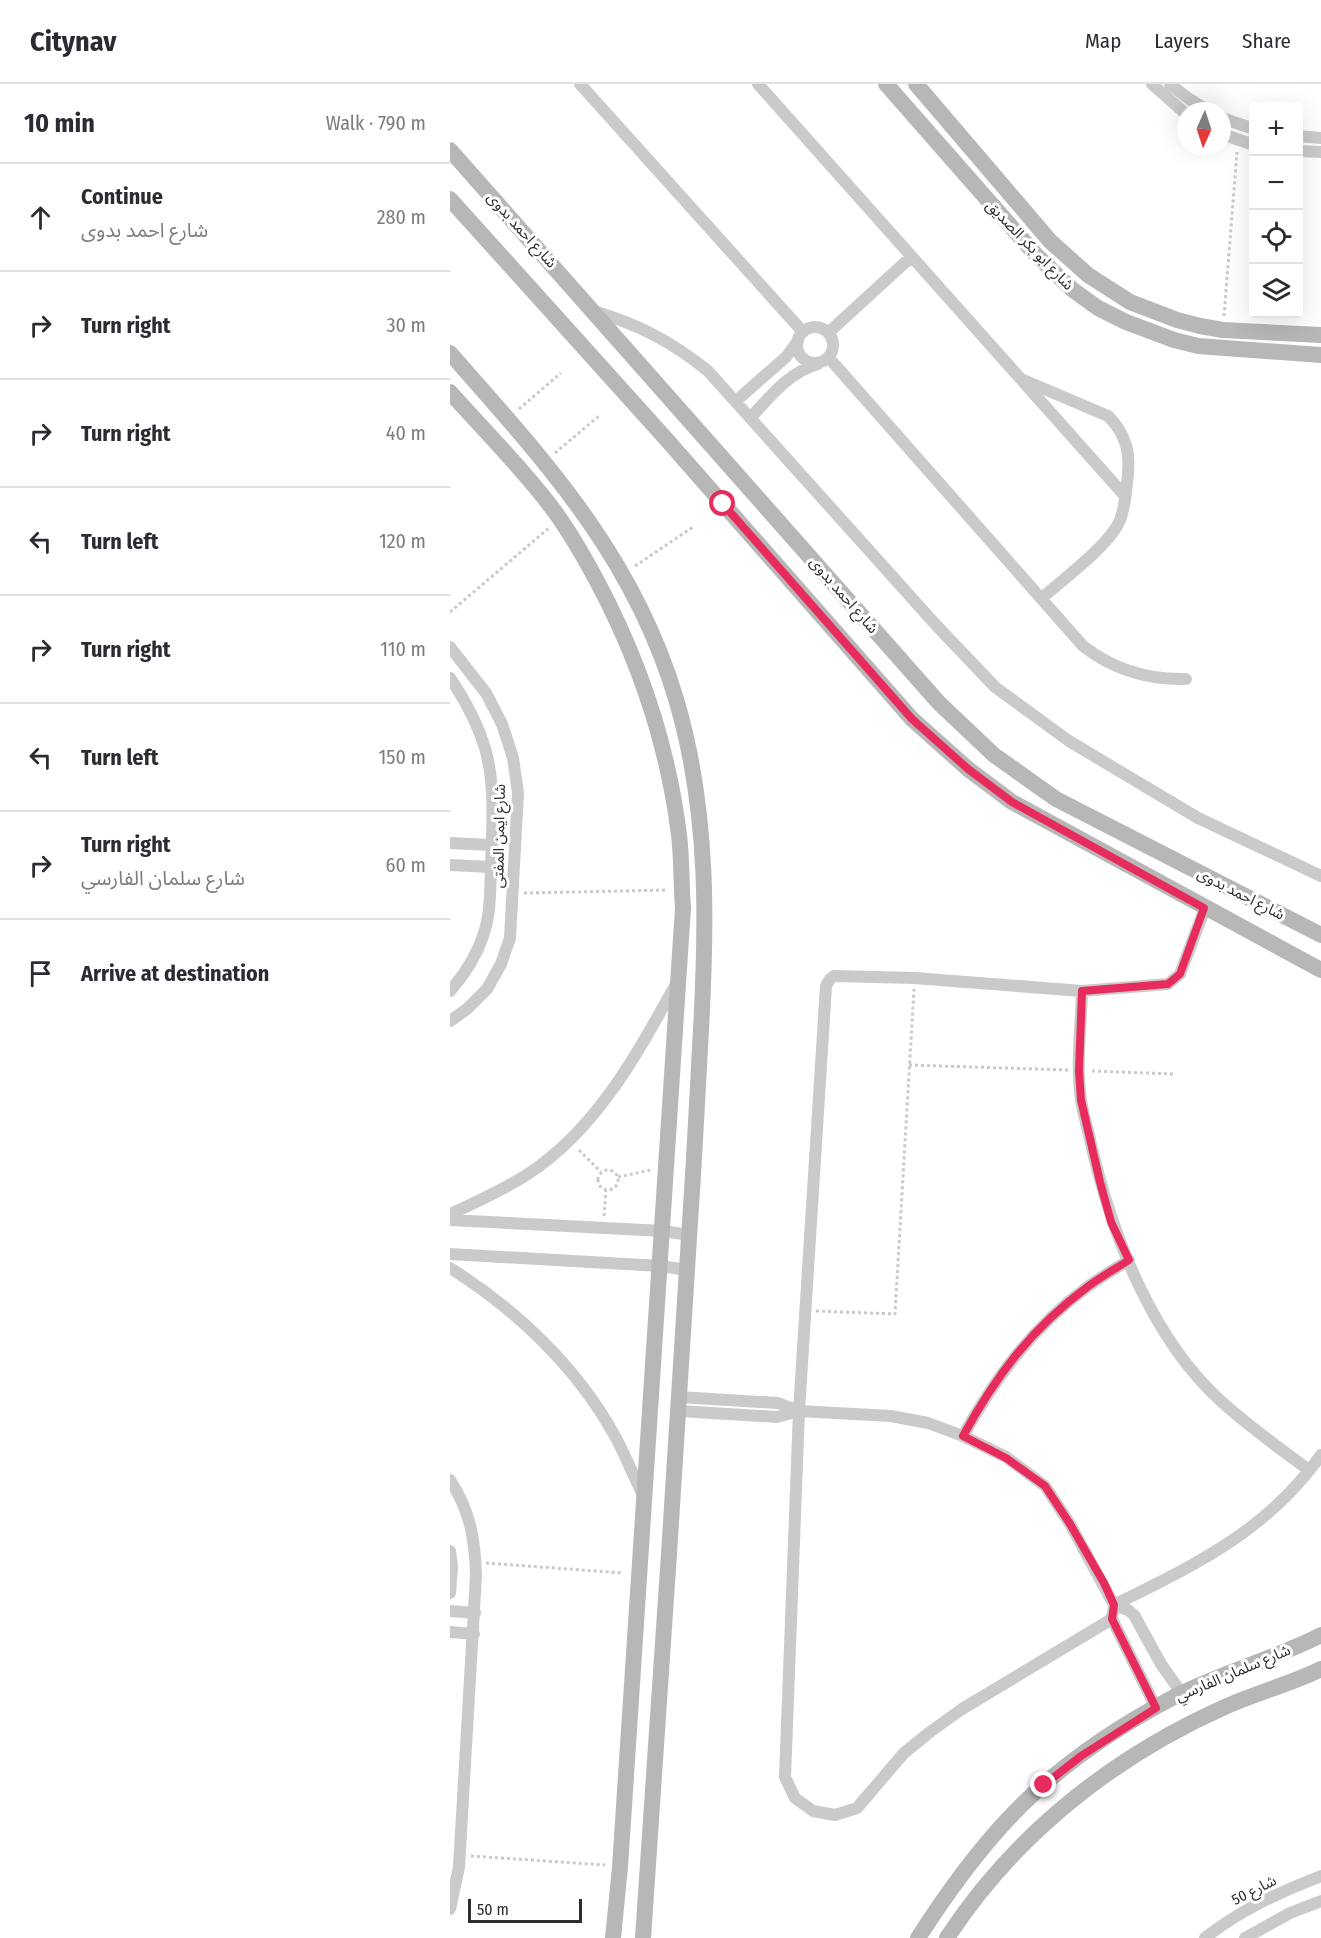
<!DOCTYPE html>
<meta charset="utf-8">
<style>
body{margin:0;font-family:"Fira Sans Condensed","Noto Sans Arabic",sans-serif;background:#f2f2f3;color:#2b2b33}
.controls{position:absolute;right:18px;top:18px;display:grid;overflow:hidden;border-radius:6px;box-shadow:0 6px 24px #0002}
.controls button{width:54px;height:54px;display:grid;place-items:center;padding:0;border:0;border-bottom:2px solid #e1e1e2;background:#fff;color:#2b2b33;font:30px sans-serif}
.compass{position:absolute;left:727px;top:18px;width:54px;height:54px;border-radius:50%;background:#fff;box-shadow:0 6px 24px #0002;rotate:183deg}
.scale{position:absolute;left:18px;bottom:15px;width:114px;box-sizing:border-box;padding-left:6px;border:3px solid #2d2d2d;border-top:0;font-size:16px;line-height:21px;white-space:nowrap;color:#2d2d2d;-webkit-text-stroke:4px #fff;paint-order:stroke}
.stop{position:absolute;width:18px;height:18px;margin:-14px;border:4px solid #e72c5d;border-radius:50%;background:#fff}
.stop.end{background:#e72c5d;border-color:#fff;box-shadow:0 2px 6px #0008}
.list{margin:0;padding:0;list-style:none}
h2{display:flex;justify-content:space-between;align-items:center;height:78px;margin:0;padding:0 24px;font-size:26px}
h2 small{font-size:20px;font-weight:400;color:#7c7c81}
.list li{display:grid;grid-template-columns:39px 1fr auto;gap:18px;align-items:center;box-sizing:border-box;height:108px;padding:0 24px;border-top:2px solid #e1e1e2}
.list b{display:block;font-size:22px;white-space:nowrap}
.list p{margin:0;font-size:20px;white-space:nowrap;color:#7c7c81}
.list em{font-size:20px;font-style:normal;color:#7c7c81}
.icon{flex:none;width:33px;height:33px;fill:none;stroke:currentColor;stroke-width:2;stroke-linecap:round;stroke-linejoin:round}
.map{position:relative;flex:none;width:871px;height:1854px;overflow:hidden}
header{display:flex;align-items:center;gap:36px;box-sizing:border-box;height:84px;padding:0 30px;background:#fff;border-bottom:2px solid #e1e1e2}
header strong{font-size:28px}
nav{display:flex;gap:33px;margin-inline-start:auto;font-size:21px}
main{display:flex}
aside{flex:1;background:#fff}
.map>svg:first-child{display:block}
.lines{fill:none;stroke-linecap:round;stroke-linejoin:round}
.path{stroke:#cacaca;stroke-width:3;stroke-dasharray:3 3;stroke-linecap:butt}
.street{stroke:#cacaca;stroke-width:12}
.secondary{stroke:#b7b7b7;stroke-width:16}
.route{stroke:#e72c5d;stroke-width:8}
.labels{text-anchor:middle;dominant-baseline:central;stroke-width:6;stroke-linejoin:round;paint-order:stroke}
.street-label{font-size:15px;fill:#2d2d2d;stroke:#fff}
</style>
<header>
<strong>Citynav</strong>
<nav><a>Map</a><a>Layers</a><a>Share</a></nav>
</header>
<main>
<aside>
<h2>10 min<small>Walk · 790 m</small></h2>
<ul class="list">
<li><svg class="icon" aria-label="ahead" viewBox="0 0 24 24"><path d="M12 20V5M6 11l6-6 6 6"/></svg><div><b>Continue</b><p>شارع احمد بدوى</p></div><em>280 m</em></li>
<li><svg class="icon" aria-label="right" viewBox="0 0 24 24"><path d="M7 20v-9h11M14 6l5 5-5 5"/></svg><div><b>Turn right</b></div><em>30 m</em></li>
<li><svg class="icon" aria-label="right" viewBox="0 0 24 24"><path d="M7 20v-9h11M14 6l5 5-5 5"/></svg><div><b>Turn right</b></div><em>40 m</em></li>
<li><svg class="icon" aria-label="left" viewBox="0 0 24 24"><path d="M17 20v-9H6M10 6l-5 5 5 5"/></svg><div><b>Turn left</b></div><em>120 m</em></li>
<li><svg class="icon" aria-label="right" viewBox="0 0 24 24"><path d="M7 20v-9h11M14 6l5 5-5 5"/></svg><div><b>Turn right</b></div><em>110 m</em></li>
<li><svg class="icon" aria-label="left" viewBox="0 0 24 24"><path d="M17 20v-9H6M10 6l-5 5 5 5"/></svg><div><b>Turn left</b></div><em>150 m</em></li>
<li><svg class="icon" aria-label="right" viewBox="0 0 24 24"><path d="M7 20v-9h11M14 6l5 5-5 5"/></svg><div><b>Turn right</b><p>شارع سلمان الفارسي</p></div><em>60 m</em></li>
<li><svg class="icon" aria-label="arrive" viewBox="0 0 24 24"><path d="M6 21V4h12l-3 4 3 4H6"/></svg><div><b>Arrive at destination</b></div></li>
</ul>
</aside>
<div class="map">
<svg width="871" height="1854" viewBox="0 0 871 1854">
<rect width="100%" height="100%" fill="#fff"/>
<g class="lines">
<path class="path" d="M774 232 787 68
M69 325 111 289
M105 369 149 332
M185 482 243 443
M0 528 99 444
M74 809 218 806
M459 981 618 986
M642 987 724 990
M129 1066 151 1088
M148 1096a10 10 0 1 1 20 0a10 10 0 1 1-20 0Z
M168 1093 201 1086
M154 1132 156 1107
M366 1227 445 1230 464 905
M36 1479 173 1489
M21 1772 155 1781"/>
<path class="street" d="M130 0 353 248
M308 0 675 412
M702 0 736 30
M720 0 739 15 759 27
M772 34 804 45
M772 50 804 61
M848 52 871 54
M848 67 871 68
M144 227C189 241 221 257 258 287L486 541 545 603 619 657 748 734 871 792
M347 261a18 18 0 1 1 36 0a18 18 0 1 1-36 0Z
M378 249 461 173
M379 274 633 562C664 586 697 596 736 595
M571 295 658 332C675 349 680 366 678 390 676 405 676 421 670 436 660 461 613 495 592 514
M286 317 336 273 348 257
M300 334C320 313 339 288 368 280
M0 563 36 609 52 640 63 674 68 709 60 854 51 880 37 905 17 925 0 937
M0 594C15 616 27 638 35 664 46 702 42 745 41 784 40 806 41 830 33 852 26 873 15 890 0 907
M0 759 42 761
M0 781 41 783
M632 907C631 942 626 980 631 1016 633 1030 638 1045 641 1060 662 1151 702 1256 773 1319 800 1343 830 1365 859 1386
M0 1130C27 1118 53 1106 78 1090 147 1045 187 970 226 900
M0 1136 213 1147 239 1151
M0 1170 210 1182 238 1186
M0 1184C67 1226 128 1284 166 1354 176 1373 184 1393 194 1413
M229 1313 328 1319 349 1327
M229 1327 327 1333 349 1327 441 1332 478 1339 513 1352 556 1373 595 1402 620 1440 664 1521C746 1480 816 1448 871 1371
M513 1352C546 1293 582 1244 636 1204 649 1194 665 1185 679 1176
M0 1396C20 1426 25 1456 26 1491L9 1783 0 1825
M0 1467 2 1483 0 1509
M0 1527 25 1529
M662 1535 512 1625 480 1648 454 1669 407 1724 385 1731 363 1727 345 1714 335 1693 349 1327 376 902 380 895 384 892 464 894 632 907 718 900 730 890 755 824
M0 1548 24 1550
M706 1624 662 1535 664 1521 678 1526 684 1531 711 1580 732 1610
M755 1854C790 1826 830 1808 871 1792
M795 1854 840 1829 871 1817"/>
<path class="secondary" d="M436 0 587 172 623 206 648 224 676 238 724 256 748 262 871 271
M466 0 600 157 638 191 680 218 727 236 750 242 773 246 871 251
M0 66 489 619 544 671 606 715 871 851
M0 115 217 356 462 635 518 685 562 718 871 886
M0 269C96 378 184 473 226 615 260 729 257 846 250 963 247 1021 244 1080 240 1138 226 1377 209 1615 193 1854
M0 308C33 345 69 381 99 420 118 444 133 471 147 497 189 576 218 662 229 751 232 775 231 800 233 824L170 1783 163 1854
M468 1854C495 1812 524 1771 559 1734 605 1685 665 1644 724 1613 771 1589 824 1575 871 1551
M497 1854C565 1750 664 1672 777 1622 808 1608 841 1600 871 1585"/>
</g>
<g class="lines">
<path class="route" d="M273 420 462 635 518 685 562 718 754 824 730 890 718 900 632 907 629 987 631 1016 650 1098 661 1138 679 1176C665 1185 649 1194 636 1204 581 1245 546 1292 513 1352L556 1374 595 1402 620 1440 654 1499 664 1521 662 1535 706 1624 631 1672 594 1701"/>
</g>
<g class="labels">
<g class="street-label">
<text transform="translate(72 146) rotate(48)">شارع احمد بدوى</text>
<text transform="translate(580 161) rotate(46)">شارع ابو بكر الصديق</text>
<text transform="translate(394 511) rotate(49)">شارع احمد بدوى</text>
<text transform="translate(49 752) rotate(-89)">شارع ايمن المفتى</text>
<text transform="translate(791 810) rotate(27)">شارع احمد بدوى</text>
<text transform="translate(783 1589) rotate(-23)">شارع سلمان الفارسي</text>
<text transform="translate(804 1806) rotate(-27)">شارع 50</text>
</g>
</g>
</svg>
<div class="controls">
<button>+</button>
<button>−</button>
<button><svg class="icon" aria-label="locate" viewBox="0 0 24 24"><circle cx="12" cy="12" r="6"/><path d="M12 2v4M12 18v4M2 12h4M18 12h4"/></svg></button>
<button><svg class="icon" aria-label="layers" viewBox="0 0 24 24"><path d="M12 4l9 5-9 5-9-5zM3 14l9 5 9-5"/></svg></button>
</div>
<svg class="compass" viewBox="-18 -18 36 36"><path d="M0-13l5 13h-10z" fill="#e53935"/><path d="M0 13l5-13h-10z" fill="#7c7c81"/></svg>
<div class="scale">50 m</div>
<div class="stop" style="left:273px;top:420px"></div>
<div class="stop end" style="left:594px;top:1701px"></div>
</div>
</main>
